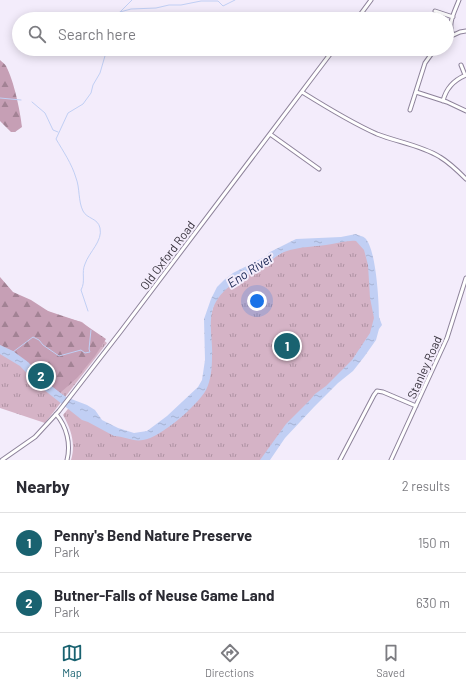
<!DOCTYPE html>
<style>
body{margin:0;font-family:Barlow,sans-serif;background:#f2f2f3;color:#2b2b33}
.you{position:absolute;left:257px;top:301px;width:14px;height:14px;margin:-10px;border:3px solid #fff;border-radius:50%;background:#1a73e8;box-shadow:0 0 0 6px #1a73e833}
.badge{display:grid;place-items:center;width:26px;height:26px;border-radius:50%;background:#196270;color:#fff;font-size:13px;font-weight:700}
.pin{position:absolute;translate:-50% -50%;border:2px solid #fff;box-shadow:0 1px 4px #0006}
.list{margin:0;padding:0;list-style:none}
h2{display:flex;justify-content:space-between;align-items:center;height:52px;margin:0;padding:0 16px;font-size:17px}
h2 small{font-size:13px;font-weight:400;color:#7c7c81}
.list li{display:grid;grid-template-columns:26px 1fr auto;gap:12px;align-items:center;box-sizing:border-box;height:60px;padding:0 16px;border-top:1px solid #e1e1e2}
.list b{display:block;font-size:15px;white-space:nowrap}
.list p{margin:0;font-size:13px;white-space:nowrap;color:#7c7c81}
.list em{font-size:13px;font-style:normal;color:#7c7c81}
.icon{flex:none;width:22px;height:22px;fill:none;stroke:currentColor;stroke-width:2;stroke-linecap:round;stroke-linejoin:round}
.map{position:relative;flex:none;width:466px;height:460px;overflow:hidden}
.search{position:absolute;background:#fff;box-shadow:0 2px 10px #0003;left:12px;right:12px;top:12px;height:44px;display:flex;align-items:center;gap:10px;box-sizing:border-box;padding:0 14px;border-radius:22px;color:#7c7c81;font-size:15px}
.sheet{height:172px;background:#fff}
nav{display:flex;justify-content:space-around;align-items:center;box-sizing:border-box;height:56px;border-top:1px solid #e1e1e2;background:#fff;font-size:11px;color:#7c7c81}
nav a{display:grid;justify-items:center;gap:2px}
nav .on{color:#196270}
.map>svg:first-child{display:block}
.grass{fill:url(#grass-tufts)}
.forest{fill:url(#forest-firs)}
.water{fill:url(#water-ripples)}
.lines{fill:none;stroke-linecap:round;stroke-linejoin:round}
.stream{stroke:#c1cff4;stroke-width:1}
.minor-casing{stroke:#8d829a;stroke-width:5}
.minor{stroke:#fff;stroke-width:3}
.labels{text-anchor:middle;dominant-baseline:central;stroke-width:4;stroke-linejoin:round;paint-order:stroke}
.street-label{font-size:12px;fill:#37323c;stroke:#f3ecfb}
.water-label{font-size:13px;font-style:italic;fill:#1a2653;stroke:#f3ecfb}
</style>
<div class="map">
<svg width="466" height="460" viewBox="0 0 466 460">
<defs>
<pattern id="grass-tufts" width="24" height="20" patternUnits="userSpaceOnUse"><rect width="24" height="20" fill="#d5b3c6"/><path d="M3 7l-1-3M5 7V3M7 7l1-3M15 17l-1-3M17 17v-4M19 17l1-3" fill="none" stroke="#ae92a2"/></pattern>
<pattern id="forest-firs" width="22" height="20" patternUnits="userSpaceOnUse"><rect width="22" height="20" fill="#c69fb5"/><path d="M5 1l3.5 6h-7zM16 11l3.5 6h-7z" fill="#a28294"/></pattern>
<pattern id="water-ripples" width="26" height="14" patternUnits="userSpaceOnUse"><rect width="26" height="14" fill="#c1cff4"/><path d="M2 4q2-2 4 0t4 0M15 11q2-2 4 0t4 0" fill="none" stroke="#a6b2d2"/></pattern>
</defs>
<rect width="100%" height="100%" fill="#f3ecfb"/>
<path class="grass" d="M352 238 363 241 372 266 376 319 371 337 353 362 262 460H71C76 444 71 429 63 415L72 404 103 424 141 437 199 393 205 380 207 331 217 292 296 244Z
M0 279 29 312 46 310 55 315 82 322 107 343 45 423 0 408Z"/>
<path class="forest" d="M0 60C2 62 5 64 6 66 14 81 20 110 22 127L15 132H11L0 121Z
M0 277 13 292 31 300 48 311 81 322 106 339 95 356 77 378 60 393C39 376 25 356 0 345Z"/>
<path class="water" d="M356 234C359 236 363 236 365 238 376 248 379 301 379 317L382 325 379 329 376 340 364 357 353 371 338 383 314 407 285 438 270 460H260L286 424 310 400 315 394 326 386 352 360 370 333 374 318 370 298 368 265 364 250 356 241C348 240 340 243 332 244 316 247 300 246 284 252 276 255 270 263 262 267 242 278 218 288 212 312 209 327 213 343 212 357 212 368 211 380 206 390 198 405 160 438 143 440 133 442 124 436 114 436L88 422 82 420 38 385 20 366 0 354V345L13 351 28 362 50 385 66 397 87 405 95 410 102 420 118 428 134 433 147 431 167 416 198 387 202 380 205 360 204 319 211 299 217 287 224 280 233 273 266 256 270 252 296 239 341 237Z"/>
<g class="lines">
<path class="stream" d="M120 12 131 9 156 8 169 5H181L201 1H218L223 6 235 0
M119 19 120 12 132 0
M0 98 21 100
M32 102 45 113 53 130 58 132
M88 311 81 290C86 281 81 273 85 264 89 252 103 241 100 228 98 218 87 219 83 211 78 201 80 188 76 178 72 164 63 151 56 139L68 113 83 104 91 93 93 85 100 73 107 49
M13 352 33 337 39 340 43 345 59 356 81 350 85 353 90 352 89 349 91 330"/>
<g class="minor-casing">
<path id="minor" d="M435 11 453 17
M357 19 371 0
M453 35C447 24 455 11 459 0
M447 38 460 32 466 31
M461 65 465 75
M302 92C326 107 350 122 377 134 397 142 421 145 440 157 450 163 458 171 466 179
M416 92 447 102 466 111
M443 101C446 88 454 80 466 75
M410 110 425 63 435 49
M270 134 319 169
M56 414C67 427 71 444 67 460
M2 460 35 437 59 411 121 331 334 49
M340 460 374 395 377 391 383 392 416 406
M391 460 447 338 466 278"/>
</g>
<use href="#minor" class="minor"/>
</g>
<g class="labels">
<g class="street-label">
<text transform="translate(167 255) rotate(-53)">Old Oxford Road</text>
<text transform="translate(424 367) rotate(-66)">Stanley Road</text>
</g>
<g class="water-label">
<text transform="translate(250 270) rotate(-33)">Eno River</text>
</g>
</g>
</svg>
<div class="you"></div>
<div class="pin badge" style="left:287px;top:346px">1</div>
<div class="pin badge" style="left:41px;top:376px">2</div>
<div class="search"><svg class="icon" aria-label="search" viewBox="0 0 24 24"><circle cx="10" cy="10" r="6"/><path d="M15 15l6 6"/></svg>Search here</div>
</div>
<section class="sheet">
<h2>Nearby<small>2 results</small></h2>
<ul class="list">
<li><span class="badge">1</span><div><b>Penny's Bend Nature Preserve</b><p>Park</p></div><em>150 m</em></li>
<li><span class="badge">2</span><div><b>Butner-Falls of Neuse Game Land</b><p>Park</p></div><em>630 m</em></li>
</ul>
</section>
<nav>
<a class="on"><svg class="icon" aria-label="map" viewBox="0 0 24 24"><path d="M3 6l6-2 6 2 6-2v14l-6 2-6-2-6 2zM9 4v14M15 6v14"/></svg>Map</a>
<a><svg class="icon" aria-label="directions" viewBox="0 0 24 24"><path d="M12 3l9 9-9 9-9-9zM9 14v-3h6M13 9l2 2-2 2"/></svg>Directions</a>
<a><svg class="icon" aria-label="saved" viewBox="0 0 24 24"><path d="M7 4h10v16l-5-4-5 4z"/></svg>Saved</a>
</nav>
